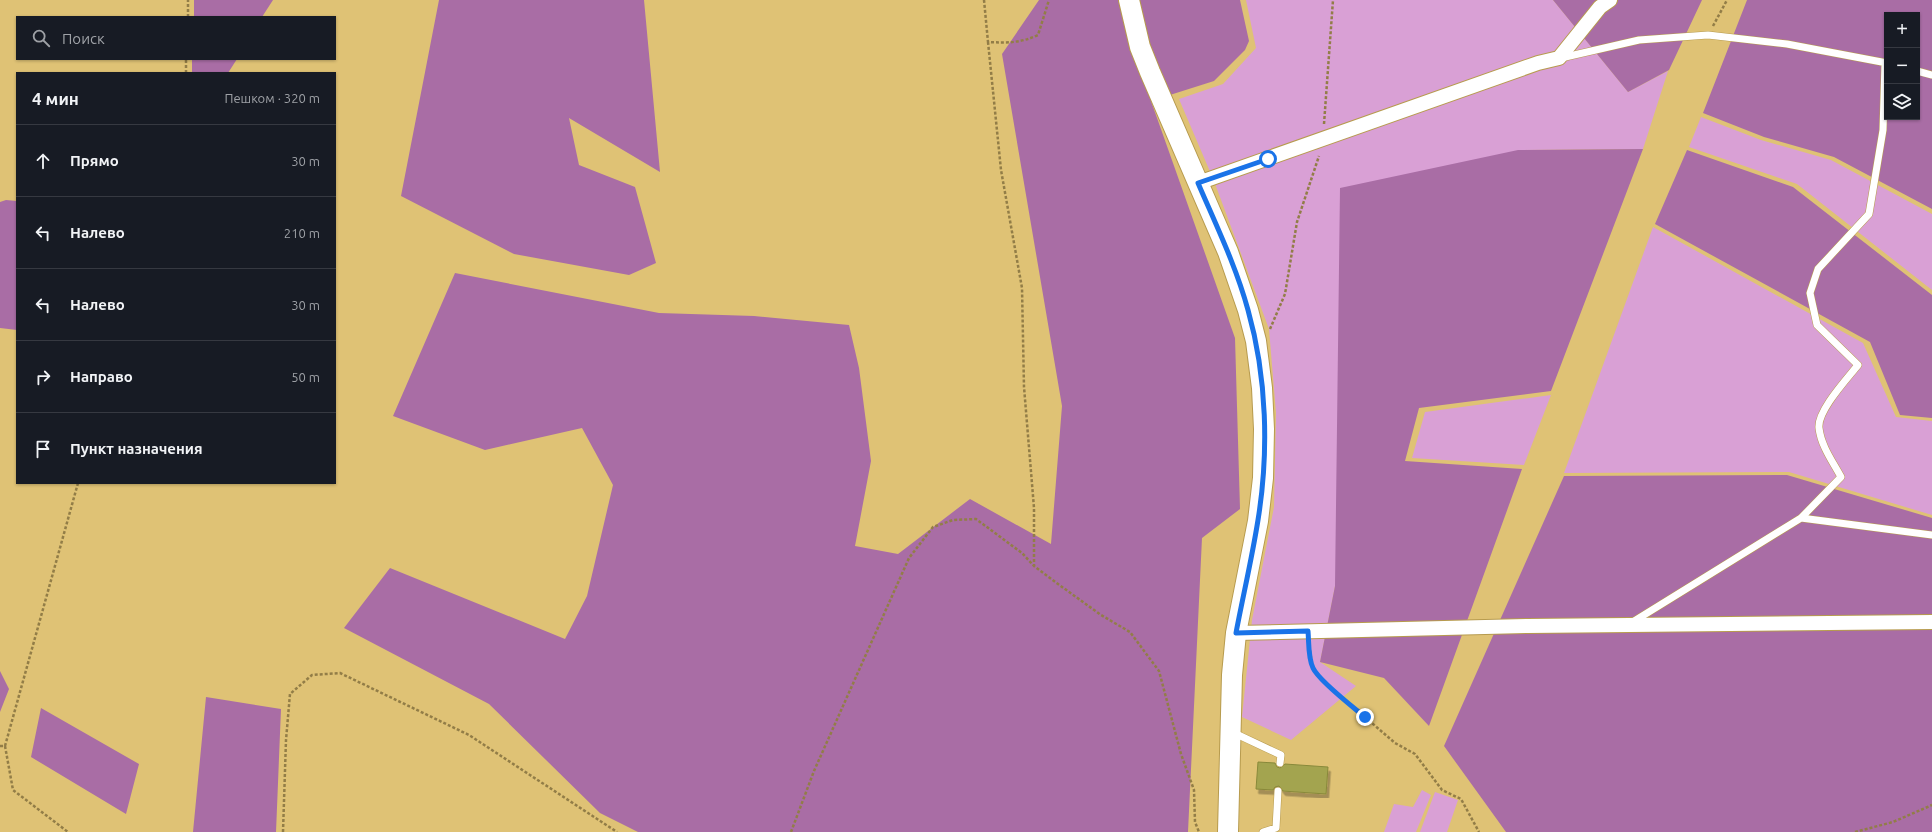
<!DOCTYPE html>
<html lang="ru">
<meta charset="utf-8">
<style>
body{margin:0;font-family:Ubuntu,sans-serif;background:#242831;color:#f1f3f6}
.controls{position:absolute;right:12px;top:12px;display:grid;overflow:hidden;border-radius:0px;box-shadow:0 1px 3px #0004}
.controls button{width:36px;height:36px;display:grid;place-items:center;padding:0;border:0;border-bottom:1px solid #363941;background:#171b24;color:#f1f3f6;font:20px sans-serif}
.stop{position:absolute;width:12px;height:12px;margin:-9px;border:3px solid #1a73e8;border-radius:50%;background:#fff}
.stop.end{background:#1a73e8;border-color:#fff;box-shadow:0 1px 4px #0008}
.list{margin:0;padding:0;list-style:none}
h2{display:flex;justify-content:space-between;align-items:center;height:52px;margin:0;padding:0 16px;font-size:17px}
h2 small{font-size:13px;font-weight:400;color:#9ea1a6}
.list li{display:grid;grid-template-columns:26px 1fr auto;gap:12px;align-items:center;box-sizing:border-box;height:72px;padding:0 16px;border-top:1px solid #363941}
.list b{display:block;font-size:15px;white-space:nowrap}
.list em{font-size:13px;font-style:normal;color:#9ea1a6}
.icon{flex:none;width:22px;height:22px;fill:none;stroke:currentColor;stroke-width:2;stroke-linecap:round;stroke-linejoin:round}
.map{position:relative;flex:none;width:1932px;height:832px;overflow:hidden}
.search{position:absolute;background:#171b24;box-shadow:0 1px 3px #0004;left:16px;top:16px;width:320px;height:44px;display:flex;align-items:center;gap:10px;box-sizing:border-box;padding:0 14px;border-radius:0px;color:#9ea1a6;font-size:15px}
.panel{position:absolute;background:#171b24;box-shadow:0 1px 3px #0004;left:16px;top:72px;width:320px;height:412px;border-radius:0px}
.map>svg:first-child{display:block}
.green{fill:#d9a0d5}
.forest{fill:#a96da5;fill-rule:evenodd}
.building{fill:#a3a450;stroke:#88893a;filter:url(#shadow)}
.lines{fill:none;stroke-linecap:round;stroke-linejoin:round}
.lane-casing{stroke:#b79b4e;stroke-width:8}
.street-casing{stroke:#b79b4e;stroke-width:16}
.secondary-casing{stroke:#b79b4e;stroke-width:22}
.path{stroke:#927d47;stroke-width:2.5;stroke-dasharray:3 2;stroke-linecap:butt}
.lane{stroke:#fff;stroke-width:7}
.street{stroke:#fff;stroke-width:14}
.secondary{stroke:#fff;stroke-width:20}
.route{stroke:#1a73e8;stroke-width:5}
</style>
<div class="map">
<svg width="1932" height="832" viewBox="0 0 1932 832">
<defs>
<filter id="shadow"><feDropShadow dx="2.5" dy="4.5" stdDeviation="0" flood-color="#0004"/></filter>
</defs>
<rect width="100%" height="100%" fill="#dfc275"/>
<path class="green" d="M1246 0H1553L1628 92 1668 71 1643 149 1518 150 1335 586 1320 662 1356 686 1291 740 1242 717 1252 620 1274 507 1276 413 1269 329 1214 181 1179 99 1223 84 1256 48Z
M1701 117 1761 140 1831 160 1932 214V290L1797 184 1689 147Z
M1653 227 1863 343 1896 417 1932 421V515L1789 472 1564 473Z
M1551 395 1524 465 1412 458 1425 412Z
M1422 790 1431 795 1416 832H1384L1394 804 1413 807Z
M1435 792 1458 800 1447 832H1420Z"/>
<path class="forest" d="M194 0H273L262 17H194Z
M439 0H644L660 172 569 118 579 165 635 187 656 263 629 275 514 254 401 196Z
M1039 0H1240L1249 41 1245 50 1214 81 1151 101 1235 338 1240 509 1202 538 1188 832H638L600 813 489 704 344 628 390 568 565 639 587 596 613 485 582 428 485 450 393 416 455 273 659 313 754 316 849 325 859 368 871 461 855 546 898 554 970 499 1051 544 1062 406 1002 54Z
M1553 0H1702L1669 70 1628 92Z
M1747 0H1932V209L1834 157 1764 137 1703 113ZM1887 15H1917V117H1887Z
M192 59H237L228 73H192Z
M1643 149 1551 391 1419 408 1405 461 1522 469 1429 726 1384 678 1320 662 1335 586 1340 188 1518 150Z
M1687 150 1793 187 1932 295V418L1900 415 1870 342 1655 224Z
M6 200 17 201V330L0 328V202Z
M1787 475 1932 518V832H1506L1444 746 1564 476Z
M0 671 9 689 0 712Z
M206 697 281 709 276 832H193Z
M41 708 139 764 126 814 31 757Z"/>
<path class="building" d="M1258 762 1275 763 1277 767 1280 768 1285 764 1328 767 1326 794 1283 791 1279 786 1275 787 1273 790 1256 789Z"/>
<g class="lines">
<g class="lane-casing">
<path id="lane" d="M1561 58 1639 40 1708 35 1787 44 1887 63
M1917 71 1932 75
M1801 518 1932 535
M1631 623 1801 518 1841 477C1833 462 1821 446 1819 428 1817 411 1847 379 1858 365L1817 325 1810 293 1818 269 1869 214 1883 130 1885 63
M1232 732 1281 755 1280 763
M1263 832 1276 828 1278 791"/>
</g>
<g class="street-casing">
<path id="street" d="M1198 183 1538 63 1559 58 1600 7 1610 0
M1236 633 1528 626 1932 622"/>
</g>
<g class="secondary-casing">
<path id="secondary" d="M1129 0 1140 47 1150 72 1228 252 1248 310 1256 341 1262 388 1264 429 1263 478 1258 521 1236 633 1232 675 1228 832"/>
</g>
<path class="path" d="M984 0 988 42C1007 43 1021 43 1038 35L1049 0
M188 17V0
M1713 26 1727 0
M988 42 1001 170 1022 288 1024 387 1034 508V566
M186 73V59
M1324 124 1333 0
M1270 329 1285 294 1297 222 1319 156
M1309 645 1313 669 1329 686 1395 743 1415 754 1442 790 1461 799 1479 832
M0 746H5L13 790 68 832
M5 746 78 483
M283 832 286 740 290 694 312 675 340 673 469 735 617 832
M791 832 814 771 909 558 933 527 953 520 976 519 1022 553 1034 566 1058 584 1101 615 1130 632 1159 671 1181 754 1194 790 1195 822 1199 832
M1855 832 1893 822 1932 805"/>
<use href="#lane" class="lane"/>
<use href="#street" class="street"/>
<use href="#secondary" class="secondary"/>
</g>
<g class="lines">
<path class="route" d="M1268 159 1198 183C1216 225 1236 266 1248 310 1267 377 1269 452 1258 520 1252 558 1243 596 1236 633L1308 631C1309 643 1308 658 1313 668 1319 681 1353 707 1365 717"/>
</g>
</svg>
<div class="controls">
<button>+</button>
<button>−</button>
<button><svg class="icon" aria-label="layers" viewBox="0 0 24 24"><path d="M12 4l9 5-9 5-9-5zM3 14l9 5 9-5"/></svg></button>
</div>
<div class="stop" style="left:1268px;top:159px"></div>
<div class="stop end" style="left:1365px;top:717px"></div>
<div class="search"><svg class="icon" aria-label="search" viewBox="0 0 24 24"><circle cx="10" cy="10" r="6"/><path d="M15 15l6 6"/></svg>Поиск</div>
<section class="panel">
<h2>4 мин<small>Пешком · 320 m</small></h2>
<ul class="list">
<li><svg class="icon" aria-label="ahead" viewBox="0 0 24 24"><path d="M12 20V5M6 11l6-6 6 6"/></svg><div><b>Прямо</b></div><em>30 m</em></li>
<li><svg class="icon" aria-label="left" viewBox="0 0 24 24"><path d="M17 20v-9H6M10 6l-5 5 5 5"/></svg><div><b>Налево</b></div><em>210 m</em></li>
<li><svg class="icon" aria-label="left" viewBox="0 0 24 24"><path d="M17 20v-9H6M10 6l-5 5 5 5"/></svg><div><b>Налево</b></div><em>30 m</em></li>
<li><svg class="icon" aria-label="right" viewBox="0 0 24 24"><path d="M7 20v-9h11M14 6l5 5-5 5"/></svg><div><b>Направо</b></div><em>50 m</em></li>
<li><svg class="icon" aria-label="arrive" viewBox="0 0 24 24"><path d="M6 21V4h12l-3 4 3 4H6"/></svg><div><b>Пункт назначения</b></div></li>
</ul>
</section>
</div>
